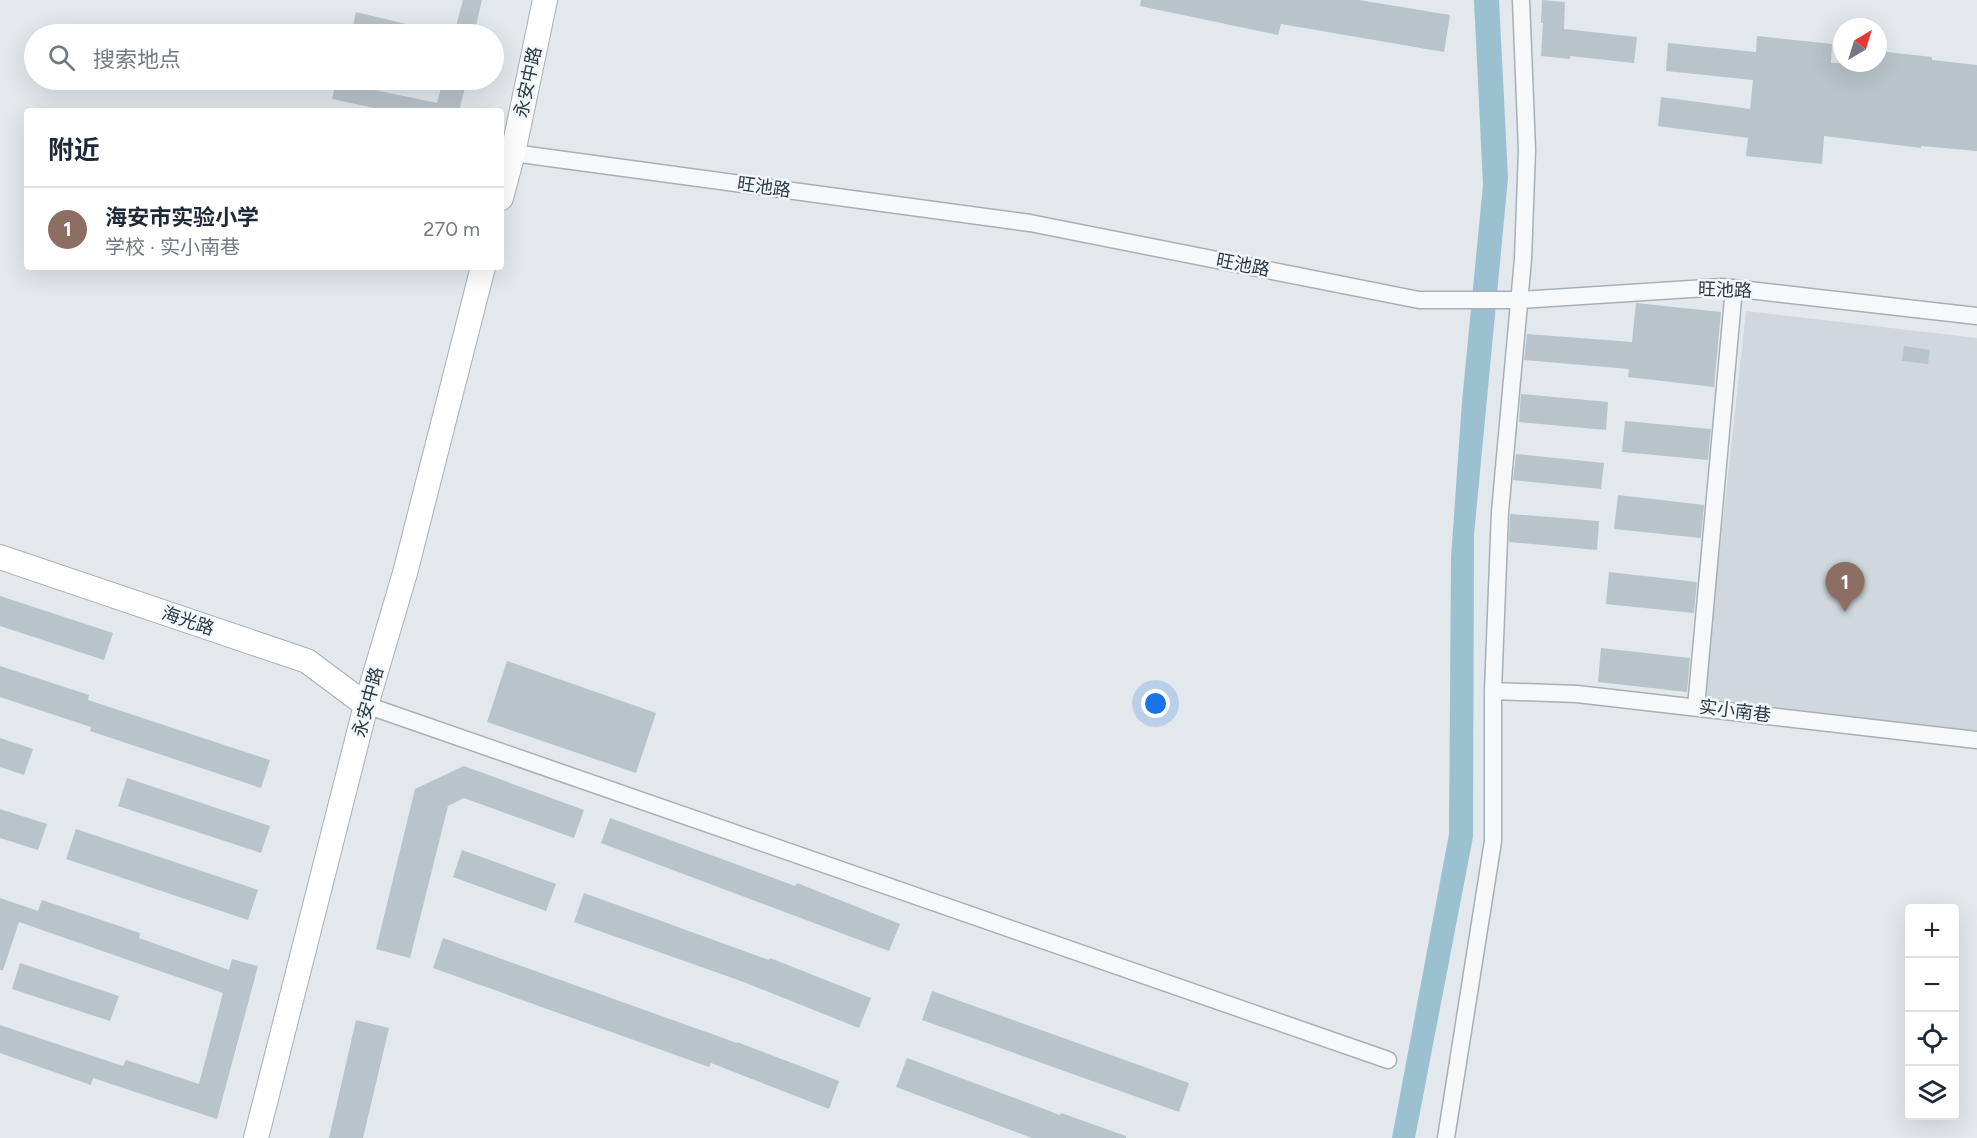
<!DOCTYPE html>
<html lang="zh">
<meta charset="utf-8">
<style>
body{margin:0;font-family:Figtree,"Noto Sans SC",sans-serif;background:#f2f2f3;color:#1f2937}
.controls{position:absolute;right:18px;bottom:18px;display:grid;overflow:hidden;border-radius:6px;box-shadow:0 6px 24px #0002}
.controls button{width:54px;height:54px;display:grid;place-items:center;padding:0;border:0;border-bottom:2px solid #e0e1e3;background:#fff;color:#1f2937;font:30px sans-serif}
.compass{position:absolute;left:1833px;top:18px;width:54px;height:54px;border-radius:50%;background:#fff;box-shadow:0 6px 24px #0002;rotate:38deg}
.you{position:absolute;left:1156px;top:704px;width:21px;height:21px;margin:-15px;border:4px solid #fff;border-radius:50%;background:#1a73e8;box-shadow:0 0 0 9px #1a73e833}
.badge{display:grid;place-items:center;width:39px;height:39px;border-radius:50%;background:#db3e7b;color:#fff;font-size:20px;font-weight:700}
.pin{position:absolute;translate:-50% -50px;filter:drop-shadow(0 2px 3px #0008)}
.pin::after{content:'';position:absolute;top:32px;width:21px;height:18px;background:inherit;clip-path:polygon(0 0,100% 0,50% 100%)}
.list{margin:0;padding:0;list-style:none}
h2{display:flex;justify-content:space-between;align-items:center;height:78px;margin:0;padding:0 24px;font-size:26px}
h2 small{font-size:20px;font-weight:400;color:#747a83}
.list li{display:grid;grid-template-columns:39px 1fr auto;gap:18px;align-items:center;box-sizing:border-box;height:84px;padding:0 24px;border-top:2px solid #e0e1e3}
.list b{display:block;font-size:22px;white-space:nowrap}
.list p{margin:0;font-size:20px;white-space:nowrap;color:#747a83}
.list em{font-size:20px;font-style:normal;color:#747a83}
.icon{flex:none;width:33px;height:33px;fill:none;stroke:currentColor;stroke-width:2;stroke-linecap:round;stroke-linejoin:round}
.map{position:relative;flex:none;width:1977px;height:1138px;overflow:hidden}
.search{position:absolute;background:#fff;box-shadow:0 6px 24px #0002;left:24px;top:24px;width:480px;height:66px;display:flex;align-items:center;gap:15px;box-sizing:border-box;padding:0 21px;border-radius:33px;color:#747a83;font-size:22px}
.panel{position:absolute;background:#fff;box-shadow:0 6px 24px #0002;left:24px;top:108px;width:480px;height:162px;border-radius:6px}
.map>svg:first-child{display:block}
.built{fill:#d0d8de}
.water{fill:#9bc0cf}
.building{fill:#b9c3ca}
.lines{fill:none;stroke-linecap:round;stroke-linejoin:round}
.street-casing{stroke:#a7b0b7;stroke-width:19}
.secondary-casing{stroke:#a7b0b7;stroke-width:26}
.street{stroke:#f6f8fa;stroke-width:16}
.secondary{stroke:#fff;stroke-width:24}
.labels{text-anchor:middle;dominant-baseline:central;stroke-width:5;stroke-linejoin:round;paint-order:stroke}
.street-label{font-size:18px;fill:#293a46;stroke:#f3f7f9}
</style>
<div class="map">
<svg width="1977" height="1138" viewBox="0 0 1977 1138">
<rect width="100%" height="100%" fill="#e3e8ec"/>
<path class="built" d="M1746 311 1977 338V733L1703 702Z"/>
<path class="water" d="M1474 0H1499L1508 178 1474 535 1473 837 1415 1138H1392L1449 834 1451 558 1462 402 1483 185Z"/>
<path class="building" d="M463 0H482L474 34H454Z
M1141 0H1359L1450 15 1444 52 1281 24 1278 35 1140 6Z
M1542 0 1565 2 1564 29 1637 37 1634 63 1570 56V59L1541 56 1543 23H1541Z
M356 12 427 29V34H351Z
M1757 36 1832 44 1831 63H1878V51L1932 57V60L1977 65V151L1921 146V148L1824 136 1822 164 1746 156 1748 138 1658 126 1661 97 1750 109 1753 80 1666 71 1668 43 1756 52Z
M443 80H467L459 111H388L332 99 336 82 437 103Z
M1636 303 1721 312 1714 387 1628 377 1629 369 1524 360 1527 334 1632 342Z
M1904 346 1930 350 1928 364 1902 361Z
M1521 394 1608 402 1606 430 1519 422Z
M1625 421 1711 429 1708 460 1622 452Z
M1516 454 1604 463 1601 489 1513 480Z
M1618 495 1704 505 1701 538 1614 529Z
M1510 514 1599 521 1597 550 1509 542Z
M1609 572 1697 582 1694 613 1606 604Z
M0 596 113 633 104 660 0 626Z
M1601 648 1690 658 1687 692 1598 682Z
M507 661 656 713 636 773 487 722Z
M0 666 89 695 88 700 270 760 261 788 90 731 91 727 0 697Z
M0 738 33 749 24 775 0 767Z
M464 766 584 810 574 838 464 798 448 806 410 958 376 949 415 789Z
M127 778 270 826 261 853 118 806Z
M0 809 47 824 38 850 0 838Z
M610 818 795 886 797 883 900 924 889 951 601 843Z
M76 829 258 890 248 920 66 859Z
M462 850 556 884 546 911 453 877Z
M584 893 769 960 770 958 871 998 859 1028 741 981 574 922Z
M0 898 38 911 42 900 140 933 139 938 229 970 232 959 258 966 217 1119 93 1078 91 1085 0 1053V1025L123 1066 126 1060 199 1084 223 993 19 922 3 970H0Z
M443 938 737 1043V1042L839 1081 829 1109 711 1063 709 1067 433 968Z
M20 963 119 996 110 1021 12 989Z
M932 991 1189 1083 1179 1112 922 1020Z
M356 1020 389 1028 363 1138H329Z
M907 1058 1060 1115 1061 1113 1126 1136V1138H1032L896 1087Z"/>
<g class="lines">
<g class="street-casing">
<path id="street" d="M513 153 1030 223 1419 300H1519L1722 287 1977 316
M1493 691 1577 694 1977 740
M366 705 1388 1060
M1696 707 1734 288
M1446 1138 1493 841V691L1500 512 1523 259 1527 150 1521 0"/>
</g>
<g class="secondary-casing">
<path id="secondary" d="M501 198 513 153 545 0
M0 557 307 661 366 705
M256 1138 366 705 405 573 483 267"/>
</g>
<use href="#street" class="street"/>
<use href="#secondary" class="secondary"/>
</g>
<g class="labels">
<g class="street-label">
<text transform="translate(528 82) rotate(-78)">永安中路</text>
<text transform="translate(764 187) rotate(8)">旺池路</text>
<text transform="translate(1243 265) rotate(11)">旺池路</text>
<text transform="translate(1725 290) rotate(2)">旺池路</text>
<text transform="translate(188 621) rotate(19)">海光路</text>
<text transform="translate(368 702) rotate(-75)">永安中路</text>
<text transform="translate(1735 711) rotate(7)">实小南巷</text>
</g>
</g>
</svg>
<div class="controls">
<button>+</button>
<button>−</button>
<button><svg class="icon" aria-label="locate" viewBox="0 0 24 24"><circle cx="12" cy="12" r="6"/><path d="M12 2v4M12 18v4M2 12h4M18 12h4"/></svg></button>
<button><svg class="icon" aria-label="layers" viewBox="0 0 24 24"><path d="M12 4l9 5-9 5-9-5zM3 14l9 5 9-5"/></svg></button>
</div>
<svg class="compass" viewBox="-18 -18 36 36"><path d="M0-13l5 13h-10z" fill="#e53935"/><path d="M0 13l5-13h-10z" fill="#747a83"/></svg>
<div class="you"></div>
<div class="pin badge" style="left:1845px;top:612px;background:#8d6e63">1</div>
<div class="search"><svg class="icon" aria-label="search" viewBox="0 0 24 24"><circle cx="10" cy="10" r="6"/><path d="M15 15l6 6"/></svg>搜索地点</div>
<section class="panel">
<h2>附近<small></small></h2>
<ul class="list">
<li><span class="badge" style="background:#8d6e63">1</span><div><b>海安市实验小学</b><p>学校 · 实小南巷</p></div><em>270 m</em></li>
</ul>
</section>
</div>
